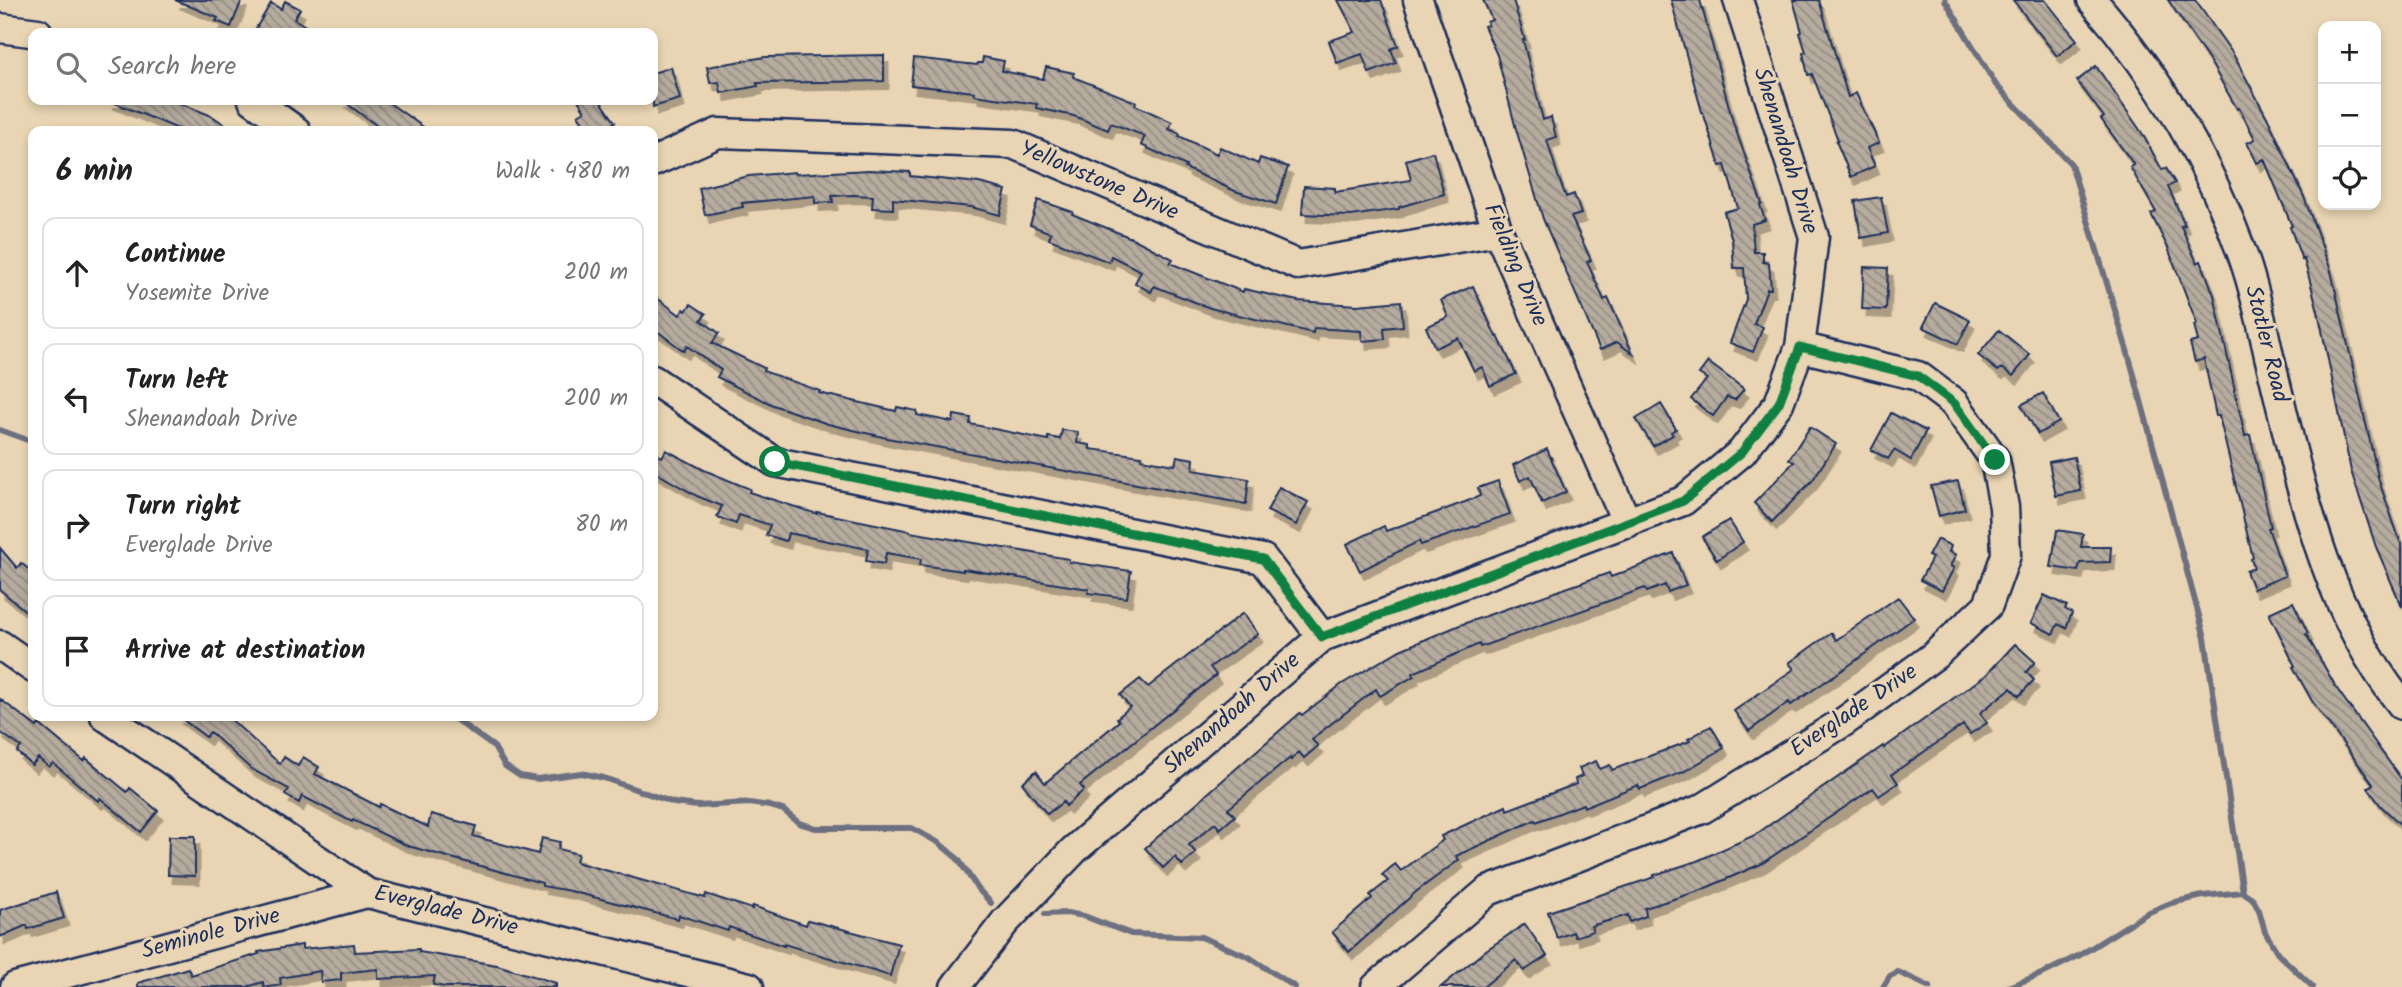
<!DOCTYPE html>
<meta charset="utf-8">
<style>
body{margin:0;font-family:Kalam,sans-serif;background:#f6f6f6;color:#222}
.controls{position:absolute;right:21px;top:21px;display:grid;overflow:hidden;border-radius:14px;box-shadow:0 4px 10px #0003}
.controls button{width:63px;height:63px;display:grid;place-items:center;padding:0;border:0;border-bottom:2px solid #e0e0e0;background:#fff;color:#222;font:35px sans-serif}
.stop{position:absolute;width:21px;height:21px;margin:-16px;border:5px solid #0b8043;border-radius:50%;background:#fff}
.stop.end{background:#0b8043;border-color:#fff;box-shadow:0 2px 7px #0008}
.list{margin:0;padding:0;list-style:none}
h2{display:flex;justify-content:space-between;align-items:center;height:91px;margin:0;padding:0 28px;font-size:30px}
h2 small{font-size:23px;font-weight:400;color:#767676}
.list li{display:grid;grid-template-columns:46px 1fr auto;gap:21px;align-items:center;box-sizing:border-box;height:112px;margin:0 14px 14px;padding:0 14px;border:2px solid #e0e0e0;border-radius:14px}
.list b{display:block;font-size:26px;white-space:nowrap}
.list p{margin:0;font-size:23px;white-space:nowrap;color:#767676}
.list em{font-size:23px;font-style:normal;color:#767676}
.icon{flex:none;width:38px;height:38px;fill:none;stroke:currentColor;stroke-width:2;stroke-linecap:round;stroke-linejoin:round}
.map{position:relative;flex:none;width:2402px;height:987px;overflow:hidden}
.search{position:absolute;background:#fff;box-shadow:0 4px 10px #0003;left:28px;top:28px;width:630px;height:77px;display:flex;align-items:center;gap:18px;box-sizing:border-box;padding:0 24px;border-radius:14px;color:#767676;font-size:26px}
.panel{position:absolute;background:#fff;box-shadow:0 4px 10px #0003;left:28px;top:126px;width:630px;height:595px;border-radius:14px}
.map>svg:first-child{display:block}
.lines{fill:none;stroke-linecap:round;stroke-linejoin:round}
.stream{stroke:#6c7080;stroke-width:6}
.building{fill:url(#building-back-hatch);stroke:#1b2f5e;stroke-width:2;filter:url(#shadow)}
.minor-casing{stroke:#1b2f5e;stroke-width:33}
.minor{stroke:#e9d5b3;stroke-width:28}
.route{stroke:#0b8043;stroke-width:9}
.labels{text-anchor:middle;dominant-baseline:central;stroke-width:6;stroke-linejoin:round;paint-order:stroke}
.street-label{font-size:23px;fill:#1b2f5e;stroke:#e9d5b3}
</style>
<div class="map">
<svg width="2402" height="987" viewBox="0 0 2402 987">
<defs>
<pattern id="building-back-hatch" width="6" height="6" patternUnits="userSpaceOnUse" patternTransform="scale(1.75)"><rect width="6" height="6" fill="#b6ac9e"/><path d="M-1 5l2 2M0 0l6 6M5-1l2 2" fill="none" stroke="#938c84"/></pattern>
<filter id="shadow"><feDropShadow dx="4.5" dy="8" stdDeviation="0" flood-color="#0004"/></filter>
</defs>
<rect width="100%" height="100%" fill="#e9d5b3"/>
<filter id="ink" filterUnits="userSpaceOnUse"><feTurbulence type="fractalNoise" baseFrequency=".0143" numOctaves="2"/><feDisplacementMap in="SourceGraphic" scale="14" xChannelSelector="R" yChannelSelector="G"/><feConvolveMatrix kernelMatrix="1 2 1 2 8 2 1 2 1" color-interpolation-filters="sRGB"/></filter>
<g filter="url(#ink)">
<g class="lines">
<path class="stream" d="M1945 0 1996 85 2071 164 2130 360 2205 638 2243 892
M0 430 33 442
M451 716 494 747 505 766 520 776 537 779 581 773 604 778 674 803 698 806 749 803 770 806 783 810 799 823 816 828H912L939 843 958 859 978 889 991 903
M1045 914 1067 913 1084 916 1131 934 1201 937 1249 957 1295 987
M1883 987 1890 976 1898 972 1930 987
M2008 987 2044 973 2080 955 2147 913 2171 903 2203 896 2243 892 2252 898 2259 910 2265 932 2279 955 2313 987"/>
</g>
<path class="building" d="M175 0H242L231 27 216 21 218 18Z
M1338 0H1381L1398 46 1391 49 1396 63 1369 73 1362 54 1337 63 1329 41 1355 32Z
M1483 0H1513L1525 40H1523L1543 120 1551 117 1556 137 1547 140 1558 176 1566 197 1574 194 1581 214 1571 217 1591 260 1587 262 1604 300 1608 298 1633 354 1617 342 1600 350 1543 219 1516 129 1497 55 1484 26 1488 25 1487 22 1492 20Z
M1671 0H1700L1733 122 1762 204 1760 205 1765 220 1752 224 1754 252H1763V262L1769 263 1771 289H1767L1754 324 1763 327 1753 352 1730 343 1746 299 1744 268H1734L1732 240 1724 212 1738 208 1725 165 1720 166 1703 112H1702Z
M1793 0H1819L1848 97 1856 93 1879 143 1867 148 1875 166 1851 177 1836 141 1838 140 1812 74 1808 75 1803 53 1806 52 1800 33 1802 32Z
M2013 0H2045L2077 40 2057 56Z
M2168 0H2195L2200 7 2233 54 2269 121 2304 197 2331 271 2379 481 2402 547V607L2376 547 2351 471 2318 311 2304 259 2302 260 2290 227 2292 226 2264 159 2257 163 2247 143 2255 139 2239 108 2237 109 2212 65Z
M285 1 300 9 294 19 317 33H253L271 3 281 9Z
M884 55V81L757 83 758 86 721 93 719 82 710 83 707 67 765 57Z
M983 57 1004 61 1002 71 1043 79 1046 67 1074 73 1073 77 1136 102 1135 105 1172 122 1169 129 1180 134 1179 136 1217 154 1220 147 1258 164 1260 158 1288 167 1276 204 1235 191 1185 168 1186 166 1141 145 1145 136 1111 123 1108 130 1074 116 1036 108 1037 104 974 95V92L911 85 914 58 977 65 978 63H982Z
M2096 66 2142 133 2162 170 2166 168 2175 183 2168 187 2185 225 2181 226 2197 263 2201 261 2214 295 2245 436 2250 435 2271 527 2268 528 2285 576 2253 589 2246 571 2254 568 2251 559 2253 558 2219 416H2216L2204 359 2195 362 2190 343 2198 341 2194 325 2197 324 2168 248 2151 214 2156 212 2130 167 2134 165 2101 119 2104 117 2077 81Z
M671 67 680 99 653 107V73Z
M108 100H172L212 116 234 131H183Z
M342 100H385L429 131H384Z
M578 100H600L615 122 601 131H589L578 115 585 111Z
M1433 152 1444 194 1399 207V209L1351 216 1302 214 1304 186 1335 188V192L1411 180 1406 160Z
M869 170 910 172V176L979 183 1006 190 1000 215 971 207 893 199V209L872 208 873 196 853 195 832 196 833 202 815 203V196L742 203 743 207 705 215 699 188 749 176 795 172V174Z
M1881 197 1888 233 1861 238 1855 201Z
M1038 200 1073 212 1072 214 1134 239 1173 259 1170 263 1243 292 1244 289 1298 301 1357 305 1401 301 1403 326 1384 328 1385 339 1362 341 1361 331 1314 328 1313 333 1210 308 1154 286 1151 292 1135 283 1141 271 1111 256 1109 262 1049 239 1051 233 1030 225Z
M1864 267 1888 268 1886 310 1862 309Z
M1473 286 1496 337 1498 336 1516 374 1490 386 1482 367 1474 371 1458 338 1435 348 1426 327 1448 317 1441 300Z
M653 295 680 315 684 309 686 311 691 304 706 314 701 320 719 333 712 343 764 368 763 371 820 391 819 393 896 411 897 407 917 411V415L953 422 954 415 971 418 970 424 1048 440V437L1060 439 1062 430 1078 432 1077 443 1090 445V449L1142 456 1141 459 1175 465 1177 456 1194 459 1193 470 1249 479 1246 504 887 438 828 424 773 405 717 377 721 370 687 346 684 351 653 328Z
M1935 303 1970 320 1958 344 1923 327Z
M1999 330 2030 355 2013 376 2002 368 1998 371 1978 355Z
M1708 362 1744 389 1735 400 1727 397 1713 416 1691 399 1707 379 1699 374Z
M2043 393 2059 422 2038 434 2021 405Z
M1661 404 1676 429 1671 432 1673 435 1653 446 1636 419Z
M1891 413 1926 431 1911 460 1894 450 1888 459 1871 450Z
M1810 427 1836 444 1812 481 1772 522 1754 503 1794 462 1789 459Z
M1547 449 1566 492 1542 503 1530 476 1520 481 1513 465Z
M666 450 704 470 750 489 749 492 817 514V512L910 531V532L1069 559V562L1131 571 1127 598 1088 593 1089 589 963 569V571L920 565 921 559 886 553 884 564 866 561 868 549 788 533 786 541 766 535 770 525 739 515 736 524 717 517 722 506 697 496 653 471V452L662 457Z
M2074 457 2081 491 2056 496 2049 462Z
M1498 481 1510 514 1421 545 1419 541 1360 571 1347 544 1384 526 1386 531 1465 502 1480 496 1478 488Z
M1958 481 1965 509 1939 516 1931 486Z
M1279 487 1308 502 1296 525 1267 511Z
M1729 520 1743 542 1717 560 1702 537Z
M2057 530 2083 534 2081 547H2111L2110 562 2080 563 2078 571 2051 567Z
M1937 539 1951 546 1949 552 1956 555 1950 566 1954 568 1942 591 1920 580 1932 558 1928 556Z
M0 548 17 568 21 563 33 573V604L27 612 0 590Z
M1673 553 1686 585 1668 592 1665 585 1647 592 1645 588 1480 647 1479 644 1413 673 1414 676 1380 696 1376 689 1318 734 1312 740 1318 746 1304 758 1299 752 1291 760 1290 758 1228 809 1235 816 1220 829 1215 823 1189 845 1196 853 1182 865 1175 857 1163 868 1145 848 1300 713 1302 715 1342 684 1400 650 1460 625 1609 573 1611 577Z
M2044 595 2067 606 2065 609 2072 613 2066 628 2058 624 2053 634 2031 623Z
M1898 597 1914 618 1851 664 1791 705 1789 702 1749 731 1734 711 1794 669 1789 663 1815 644 1832 633 1836 640Z
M2293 602 2308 633 2306 634 2337 689 2402 780V826L2381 806 2368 788 2373 784 2312 701 2293 667 2295 666 2269 613Z
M1243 613 1258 634 1210 667 1216 675 1080 785 1084 790 1066 806 1063 802 1047 814 1022 783 1036 771 1045 783 1119 721 1117 718 1130 707 1120 695 1140 679 1148 687Z
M2015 644 2035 662 2026 672 2034 680 2019 696 2011 688 1980 713 1987 723 1970 734 1963 725 1892 774 1898 783 1879 796 1873 788 1761 864 1699 891 1645 908 1646 916 1630 922 1628 915 1591 926 1593 931 1575 937 1573 932 1557 938 1548 912 1655 877 1654 875 1697 861 1755 835 1883 746 1884 748 1986 675Z
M0 699 37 727 39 724 84 761 86 758 127 792 130 788 158 811 141 832 100 798 98 801 53 763 49 767 38 758 32 765 17 752 21 747 0 732Z
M178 716H227L280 764 284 757 298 766 303 757 319 767 315 774 379 807 380 804 428 827 431 814 476 826 473 836 538 854 542 838 560 842 558 849 578 854 576 862 705 898 706 894 752 909 753 906 806 925 808 920 899 944 890 976 784 944V946L729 927 728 931 679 915 678 919 570 891 542 886V883L408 846 353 820 352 822 302 796 299 803 285 795 289 789 251 769 210 732 206 737Z
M1711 726 1724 748 1683 772 1640 789 1638 785 1584 807 1583 804 1536 822 1535 820 1456 856 1459 860 1417 891 1349 952 1332 932 1372 898 1370 895 1388 881 1382 875 1395 864 1401 871 1443 840 1441 836 1506 806 1507 810 1576 784 1575 779 1582 776 1579 768 1596 761 1600 769 1610 765 1612 770 1690 741 1688 739Z
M169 836H195V876L168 875Z
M56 892 64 918 28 929 27 925 0 937V910Z
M1525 924 1547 956 1524 971 1516 960 1483 987H1441L1486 950Z
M354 944 355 952 419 949V952L497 965 556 983V987H445L433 985 435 976 378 979V969L341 973V980L321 982 320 971 280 978 281 985 269 987H264L263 982 247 987H138V983L188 968 191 975 259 954 258 952 302 945V949Z"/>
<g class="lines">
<g class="minor-casing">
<path id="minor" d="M1418 0 1498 231 1627 523
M2092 0C2159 77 2210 162 2244 259 2255 290 2262 324 2269 356 2299 477 2322 605 2402 705
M0 28 38 33
M253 100 296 131
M653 162 718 133 1013 144 1298 265 1498 231
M653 380 775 462 1263 559 1322 637
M0 645 33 668
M105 716 367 893 749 987
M15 987 367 893
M955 987 1005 922 1074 850 1322 637 1683 501 1742 452 1779 403 1800 347 1814 237 1738 0
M1376 987 1488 891 1702 809 1845 721 1935 655 1988 605 2006 555 2004 507 1995 460 1954 403 1918 376 1800 347"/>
</g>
<use href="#minor" class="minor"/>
</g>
</g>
<g class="lines" filter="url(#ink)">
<path class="route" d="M775 462 1263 559 1322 637 1683 501 1742 452 1779 403 1800 347 1918 376 1954 403 1995 460"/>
</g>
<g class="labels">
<g class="street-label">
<text transform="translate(1785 151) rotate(73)">Shenandoah Drive</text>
<text transform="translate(1099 181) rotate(23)">Yellowstone Drive</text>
<text transform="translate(1515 265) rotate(67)">Fielding Drive</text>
<text transform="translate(2266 344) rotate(76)">Stotler Road</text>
<text transform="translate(1854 711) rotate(-34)">Everglade Drive</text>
<text transform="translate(1232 714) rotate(-41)">Shenandoah Drive</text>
<text transform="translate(446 911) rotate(14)">Everglade Drive</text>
<text transform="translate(211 934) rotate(-15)">Seminole Drive</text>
</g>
</g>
</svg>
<div class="controls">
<button>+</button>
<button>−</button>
<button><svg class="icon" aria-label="locate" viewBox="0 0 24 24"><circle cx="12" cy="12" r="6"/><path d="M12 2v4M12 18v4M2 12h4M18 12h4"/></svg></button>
</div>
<div class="stop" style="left:775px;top:462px"></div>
<div class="stop end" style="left:1995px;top:460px"></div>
<div class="search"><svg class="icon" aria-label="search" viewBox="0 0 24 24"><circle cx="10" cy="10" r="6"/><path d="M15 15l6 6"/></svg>Search here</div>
<section class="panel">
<h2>6 min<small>Walk · 480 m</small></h2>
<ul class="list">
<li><svg class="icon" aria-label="ahead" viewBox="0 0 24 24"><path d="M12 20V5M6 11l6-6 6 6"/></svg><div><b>Continue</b><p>Yosemite Drive</p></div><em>200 m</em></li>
<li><svg class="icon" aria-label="left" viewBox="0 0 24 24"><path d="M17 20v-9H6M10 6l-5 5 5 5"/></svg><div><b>Turn left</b><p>Shenandoah Drive</p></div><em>200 m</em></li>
<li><svg class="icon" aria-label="right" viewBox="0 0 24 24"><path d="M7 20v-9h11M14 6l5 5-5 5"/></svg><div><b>Turn right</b><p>Everglade Drive</p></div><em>80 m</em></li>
<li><svg class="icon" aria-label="arrive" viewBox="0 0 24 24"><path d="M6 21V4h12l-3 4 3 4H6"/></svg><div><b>Arrive at destination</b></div></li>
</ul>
</section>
</div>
